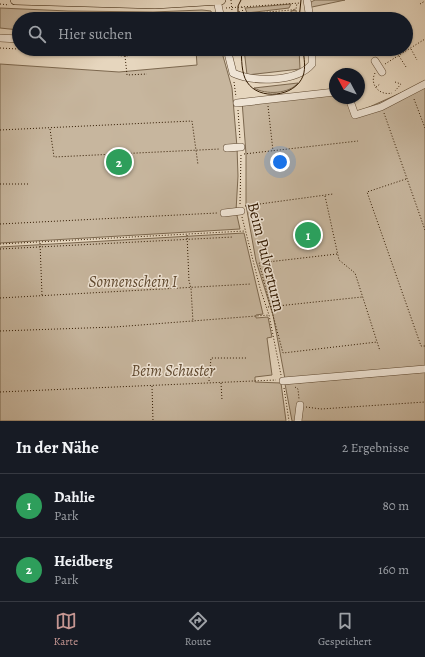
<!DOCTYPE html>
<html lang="de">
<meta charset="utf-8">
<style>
body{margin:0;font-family:Alegreya,serif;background:#242831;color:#f1f3f6}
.compass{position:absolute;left:329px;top:68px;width:36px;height:36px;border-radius:50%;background:#171b24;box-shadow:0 1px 3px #0004;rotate:311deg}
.you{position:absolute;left:280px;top:162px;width:14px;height:14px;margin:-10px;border:3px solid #fff;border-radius:50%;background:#1a73e8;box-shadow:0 0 0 6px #1a73e833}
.badge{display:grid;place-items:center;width:26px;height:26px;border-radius:50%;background:#c59692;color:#fff;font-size:13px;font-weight:700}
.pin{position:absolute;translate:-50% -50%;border:2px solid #fff;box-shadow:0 1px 4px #0006}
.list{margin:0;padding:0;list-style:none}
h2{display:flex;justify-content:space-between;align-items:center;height:52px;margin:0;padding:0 16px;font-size:17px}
h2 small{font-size:13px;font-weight:400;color:#9ea1a6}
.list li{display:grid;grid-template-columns:26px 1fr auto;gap:12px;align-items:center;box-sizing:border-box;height:64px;padding:0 16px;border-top:1px solid #363941}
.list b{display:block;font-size:15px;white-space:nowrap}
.list p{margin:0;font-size:13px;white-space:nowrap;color:#9ea1a6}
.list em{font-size:13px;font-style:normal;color:#9ea1a6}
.icon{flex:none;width:22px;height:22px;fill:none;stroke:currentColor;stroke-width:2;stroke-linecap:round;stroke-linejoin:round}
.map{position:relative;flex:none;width:425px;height:421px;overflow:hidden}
.search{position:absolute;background:#171b24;box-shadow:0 1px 3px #0004;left:12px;right:12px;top:12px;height:44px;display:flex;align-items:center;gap:10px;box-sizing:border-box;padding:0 14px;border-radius:22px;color:#9ea1a6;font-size:15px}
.sheet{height:180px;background:#171b24}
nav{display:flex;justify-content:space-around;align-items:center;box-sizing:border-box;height:56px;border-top:1px solid #363941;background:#171b24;font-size:11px;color:#9ea1a6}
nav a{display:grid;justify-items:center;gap:2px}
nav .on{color:#c59692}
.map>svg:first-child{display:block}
.green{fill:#c7b69e;stroke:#7c684f}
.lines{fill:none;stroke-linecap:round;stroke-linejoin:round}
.minor-casing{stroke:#5e4830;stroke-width:8}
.major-casing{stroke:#311900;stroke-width:10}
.path{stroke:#311900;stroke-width:1;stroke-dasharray:1 2;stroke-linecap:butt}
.minor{stroke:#efe4d5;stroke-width:7}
.major{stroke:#e6d6be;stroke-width:9}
.tram{stroke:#311900;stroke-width:1}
.labels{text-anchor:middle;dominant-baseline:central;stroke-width:3;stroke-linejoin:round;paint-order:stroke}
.street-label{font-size:16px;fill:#311900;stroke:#efe4d5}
.park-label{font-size:16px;font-style:italic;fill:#5e482f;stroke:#efe4d5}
</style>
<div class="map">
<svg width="425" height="421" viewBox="0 0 425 421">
<rect width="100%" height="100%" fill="#e6d6be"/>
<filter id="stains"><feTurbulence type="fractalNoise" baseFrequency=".005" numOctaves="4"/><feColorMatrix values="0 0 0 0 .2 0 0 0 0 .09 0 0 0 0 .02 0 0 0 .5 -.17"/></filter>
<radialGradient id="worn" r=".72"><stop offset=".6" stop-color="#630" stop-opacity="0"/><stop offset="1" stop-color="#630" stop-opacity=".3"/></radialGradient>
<path class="green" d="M315 0H345L312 7 310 5 309 3Z
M291 4 289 8 247 13 245 8Z
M0 8 68 11 153 12 202 10 211 11 213 19H19V30L0 28Z
M296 10 297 19H240L239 11 243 16 250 15 251 18 291 14V11Z
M221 49 232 88 237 147 238 176 236 211 240 229 0 243V64L119 72 197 65 196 50Z
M244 49H299L300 69 247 75Z
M425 82V366L285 379 273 315 256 261 246 205V154L242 101 335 90V98H351L356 113Z
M298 83C289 94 266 95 254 88Z
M244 233 263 314 256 315V318L268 317 272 337 267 338 272 375 255 377V382L281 383 286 421H0V247Z
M425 372V421H292L285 384Z"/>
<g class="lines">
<g class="minor-casing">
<path id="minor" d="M217 0 221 19
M307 0 310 19
M0 38 19 39
M227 49 233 73C253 82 296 83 312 64V49
M375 61 382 72
M349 98 355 115 381 107 425 84
M237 103 335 92
M227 148 241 147
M224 213 241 211
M283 381 425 369
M298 421 300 405"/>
</g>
<g class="major-casing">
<path id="major" d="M15 0 155 4 221 0"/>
</g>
<path class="path" d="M231 0 232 11
M0 4 9 5
M420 4 425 1
M242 7 243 13 246 14 291 10 296 9 297 3
M226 8 300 3
M0 48 18 49
M19 49 125 56 200 49
M203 49V56
M411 49 417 60
M125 56 127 75 147 74
M399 56 406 67
M385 64 425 39
M375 73C369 85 380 96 392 93
M234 82 236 97
M395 82 401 84 395 91
M376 87 380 84
M414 99 425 128
M268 106 273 151
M238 110 240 140
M384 113 425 230
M50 129 54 157 220 149
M0 130 192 121 198 165
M244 154 358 141
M406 179 367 192 421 346H425
M0 184H28
M325 196 339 260 355 273 380 351
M240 204 241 154
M245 206 333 194
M242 217 260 288 269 315 281 375
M0 224 217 213
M187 235 189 281 191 288 193 322
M40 243 42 295
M0 244 245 231
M0 249 233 237
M337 254 259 263 283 353 377 342
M0 298 251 284
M268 307 362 297
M0 331 115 327 269 315
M209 381 211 358H246
M221 383 222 400
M152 386 153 421
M295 387 298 389 299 399
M284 388 289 421
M0 392 276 380
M306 407 321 409 425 402"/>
<use href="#minor" class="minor"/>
<use href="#major" class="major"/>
<path class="tram" d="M238 19V6L241 0
M299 19 301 0
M241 49C242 59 241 73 247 82 259 101 295 97 303 76 306 68 304 58 303 49"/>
</g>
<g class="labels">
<g class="street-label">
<text transform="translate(266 257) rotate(76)">Beim Pulverturm</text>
</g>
<g class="park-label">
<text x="133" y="282">Sonnenschein I</text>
<text x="173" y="371">Beim Schuster</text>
</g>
</g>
<rect width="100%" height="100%" filter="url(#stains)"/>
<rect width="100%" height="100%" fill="url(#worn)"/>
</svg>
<svg class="compass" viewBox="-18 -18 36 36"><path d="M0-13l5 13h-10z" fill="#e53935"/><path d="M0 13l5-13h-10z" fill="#9ea1a6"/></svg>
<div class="you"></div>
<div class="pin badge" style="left:308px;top:235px;background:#2e9e5b">1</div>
<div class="pin badge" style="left:119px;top:162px;background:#2e9e5b">2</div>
<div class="search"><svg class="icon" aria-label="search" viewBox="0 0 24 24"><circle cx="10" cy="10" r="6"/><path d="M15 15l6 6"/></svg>Hier suchen</div>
</div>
<section class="sheet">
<h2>In der Nähe<small>2 Ergebnisse</small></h2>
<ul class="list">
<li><span class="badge" style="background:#2e9e5b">1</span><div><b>Dahlie</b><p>Park</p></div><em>80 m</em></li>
<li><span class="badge" style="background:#2e9e5b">2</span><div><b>Heidberg</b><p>Park</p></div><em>160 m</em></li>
</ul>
</section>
<nav>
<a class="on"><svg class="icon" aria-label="map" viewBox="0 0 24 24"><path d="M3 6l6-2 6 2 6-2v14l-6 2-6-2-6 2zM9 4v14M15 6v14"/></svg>Karte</a>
<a><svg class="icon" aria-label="directions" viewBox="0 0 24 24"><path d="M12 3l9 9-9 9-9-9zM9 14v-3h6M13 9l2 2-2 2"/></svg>Route</a>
<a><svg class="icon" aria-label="saved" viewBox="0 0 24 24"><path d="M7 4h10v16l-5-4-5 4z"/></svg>Gespeichert</a>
</nav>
